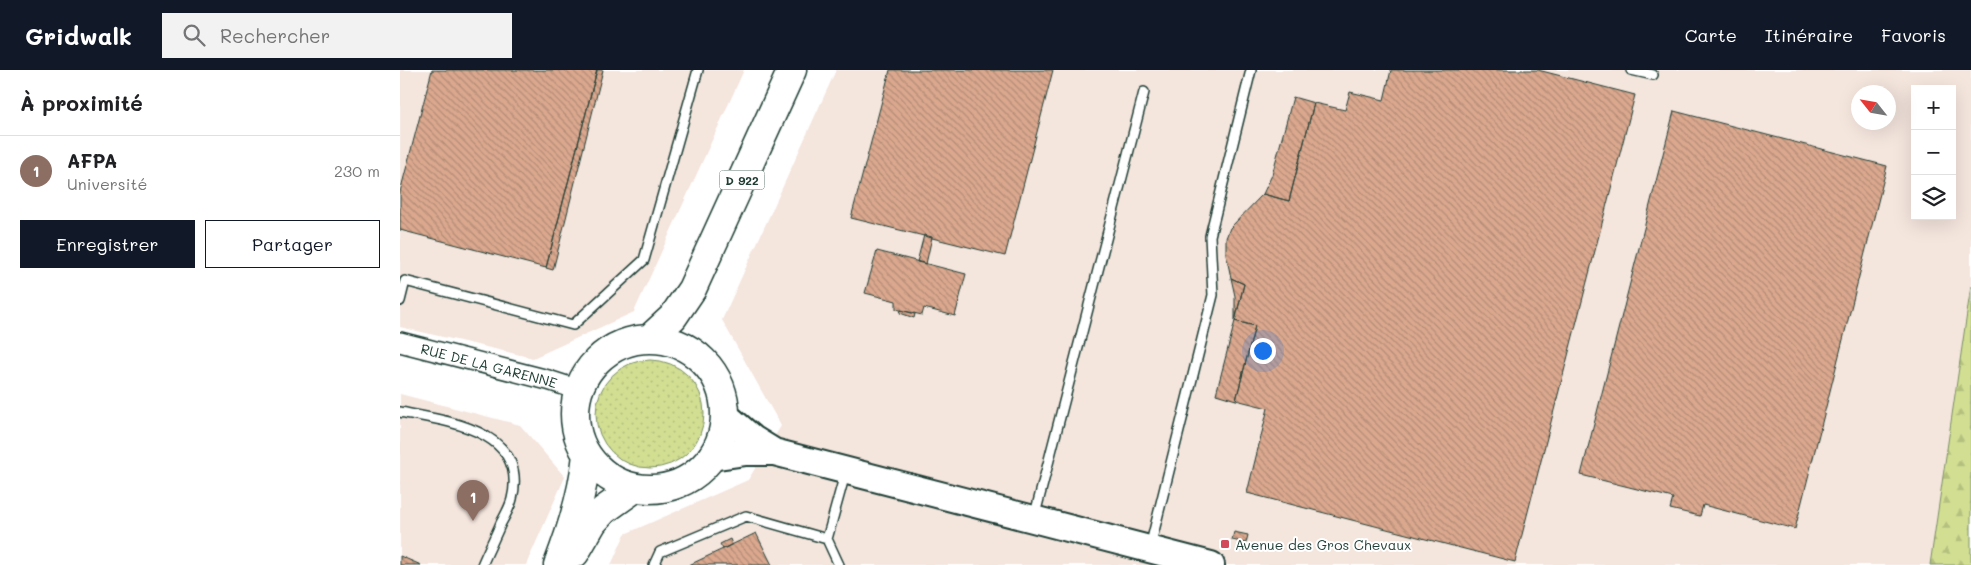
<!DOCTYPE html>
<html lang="fr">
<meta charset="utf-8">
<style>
body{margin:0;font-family:Mali,sans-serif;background:#f2f2f2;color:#202124}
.controls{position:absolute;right:15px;top:15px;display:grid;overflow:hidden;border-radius:0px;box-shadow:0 5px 20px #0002}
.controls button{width:45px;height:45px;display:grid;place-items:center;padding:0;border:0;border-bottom:1px solid #e0e0e0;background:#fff;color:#202124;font:25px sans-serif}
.compass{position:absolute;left:1451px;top:15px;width:45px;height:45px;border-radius:50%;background:#fff;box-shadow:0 5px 20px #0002;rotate:301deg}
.you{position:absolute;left:862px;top:280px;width:18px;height:18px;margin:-12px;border:4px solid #fff;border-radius:50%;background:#1a73e8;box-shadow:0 0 0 8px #1a73e833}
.badge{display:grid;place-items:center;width:32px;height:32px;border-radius:50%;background:#111827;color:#fff;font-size:16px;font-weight:700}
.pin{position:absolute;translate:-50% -41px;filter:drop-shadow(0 1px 2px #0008)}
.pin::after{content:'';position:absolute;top:26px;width:18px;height:15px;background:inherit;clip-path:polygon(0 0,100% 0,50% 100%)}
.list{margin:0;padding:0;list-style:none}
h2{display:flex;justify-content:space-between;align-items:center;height:65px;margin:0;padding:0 20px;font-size:21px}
h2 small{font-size:16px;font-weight:400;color:#757577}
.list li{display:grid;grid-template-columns:32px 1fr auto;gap:15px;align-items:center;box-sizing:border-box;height:70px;padding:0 20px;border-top:1px solid #e0e0e0}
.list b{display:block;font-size:19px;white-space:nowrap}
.list p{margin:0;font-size:16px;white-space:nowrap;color:#757577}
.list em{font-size:16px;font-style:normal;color:#757577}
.actions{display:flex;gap:10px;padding:15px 20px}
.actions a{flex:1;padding:11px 0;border:1px solid #111827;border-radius:0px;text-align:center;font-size:18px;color:#111827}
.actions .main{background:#111827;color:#fff}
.icon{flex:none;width:28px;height:28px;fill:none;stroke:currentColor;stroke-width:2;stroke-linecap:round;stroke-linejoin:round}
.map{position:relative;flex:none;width:1571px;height:495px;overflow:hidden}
header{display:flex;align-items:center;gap:30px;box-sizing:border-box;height:70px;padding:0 25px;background:#111827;color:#fff}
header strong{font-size:24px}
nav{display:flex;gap:28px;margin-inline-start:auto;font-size:18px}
.search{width:350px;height:45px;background:#f2f2f2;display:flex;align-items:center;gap:12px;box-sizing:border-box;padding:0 18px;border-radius:0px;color:#757577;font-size:19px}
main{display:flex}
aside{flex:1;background:#fff}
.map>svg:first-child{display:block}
.built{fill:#f4e5dd;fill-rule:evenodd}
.grass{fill:url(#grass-dots);stroke:#788e63}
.forest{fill:url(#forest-firs);stroke:#788e63}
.building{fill:url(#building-back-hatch);stroke:#1f3d34}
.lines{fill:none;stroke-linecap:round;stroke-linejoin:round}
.lane-casing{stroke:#1f3d34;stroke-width:12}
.street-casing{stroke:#1f3d34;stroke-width:22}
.secondary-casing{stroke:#1f3d34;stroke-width:30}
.primary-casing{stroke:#1f3d34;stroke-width:31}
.lane{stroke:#fff;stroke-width:9}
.street{stroke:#fff;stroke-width:19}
.secondary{stroke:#fff;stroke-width:26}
.primary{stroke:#fff;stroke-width:28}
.poi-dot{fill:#d1495b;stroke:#fff;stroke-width:2}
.labels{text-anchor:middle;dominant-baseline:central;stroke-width:4;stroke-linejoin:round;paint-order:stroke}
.shield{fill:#fff;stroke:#627771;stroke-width:1}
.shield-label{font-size:12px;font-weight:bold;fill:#1f3d34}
.street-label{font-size:14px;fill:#1f3d34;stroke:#fff}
.poi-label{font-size:14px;fill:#1f3d34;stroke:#fff;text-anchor:start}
</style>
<header>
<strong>Gridwalk</strong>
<div class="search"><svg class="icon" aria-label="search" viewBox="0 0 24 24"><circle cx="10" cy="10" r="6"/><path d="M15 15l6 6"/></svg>Rechercher</div>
<nav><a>Carte</a><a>Itinéraire</a><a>Favoris</a></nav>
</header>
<main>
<aside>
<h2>À proximité<small></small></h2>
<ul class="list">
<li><span class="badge" style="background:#8d6e63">1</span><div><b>AFPA</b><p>Université</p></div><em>230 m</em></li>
</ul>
<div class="actions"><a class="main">Enregistrer</a><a>Partager</a></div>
</aside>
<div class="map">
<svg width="1571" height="495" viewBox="0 0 1571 495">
<defs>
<pattern id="grass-dots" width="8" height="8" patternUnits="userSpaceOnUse" patternTransform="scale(1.25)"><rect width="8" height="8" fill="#d2df92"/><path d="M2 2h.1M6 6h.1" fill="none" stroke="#b4c07e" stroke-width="1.8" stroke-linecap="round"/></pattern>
<pattern id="forest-firs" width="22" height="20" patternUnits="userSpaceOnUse" patternTransform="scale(1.25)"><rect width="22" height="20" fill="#d2df92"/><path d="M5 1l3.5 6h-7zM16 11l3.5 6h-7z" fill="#b4c07e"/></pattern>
<pattern id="building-back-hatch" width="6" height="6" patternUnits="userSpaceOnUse" patternTransform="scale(1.25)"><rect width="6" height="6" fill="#dba88e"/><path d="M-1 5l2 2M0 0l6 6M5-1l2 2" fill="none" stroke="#b18a75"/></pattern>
</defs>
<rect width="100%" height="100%" fill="#fff"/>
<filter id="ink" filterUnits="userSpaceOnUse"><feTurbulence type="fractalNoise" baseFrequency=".02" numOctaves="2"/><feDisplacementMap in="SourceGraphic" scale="10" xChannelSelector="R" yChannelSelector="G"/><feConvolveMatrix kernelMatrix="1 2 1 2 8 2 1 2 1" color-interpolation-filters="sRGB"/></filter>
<g filter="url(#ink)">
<path class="built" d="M0 0H344L234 242 133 288 0 257Z
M436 0H1571V495H211L225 464 348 410 381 356 322 250ZM1515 19H1552V146H1515ZM1458 22H1488V52H1458Z
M0 324 120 355 165 407 126 495H0Z"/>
<path class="grass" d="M196 344a54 54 0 1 1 108 0a54 54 0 1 1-108 0Z"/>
<path class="forest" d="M1571 216V495H1530Z"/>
<path class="building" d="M32 0H197L146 198 0 160V122Z
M197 0H203L153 200 146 198Z
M490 0H653L605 186 451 148Z
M991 0H1138L1235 25 1115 492 847 423 868 338 836 330 855 256 835 251 844 214 831 208 826 184V168L830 158 863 124 889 131 914 33 945 40 950 22 984 30Z
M893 27 914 33 889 131 863 124 872 105Z
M1274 41 1487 96 1395 459 1303 435 1300 446 1270 439 1273 428 1181 405Z
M524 165 532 167 526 194 517 192Z
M477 181 566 204 555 246 524 238 522 245 496 239V231L465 223Z
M831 208 844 214 835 251V226Z
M501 240 515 244 514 248 500 243Z
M835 251 855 256 836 330 816 324Z
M834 462 848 465 846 473 832 470Z
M356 463 372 495H289L323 479Z
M330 469 332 474 323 479 320 474Z
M0 486 21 495H0Z"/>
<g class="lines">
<g class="lane-casing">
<path id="lane" d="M1231 0 1253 5
M0 231 5 211 173 255 244 190 298 0
M0 342C47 351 129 360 112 429 110 437 105 446 101 453 95 467 88 481 82 495
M634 448 744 22
M427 469 439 495
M750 477 813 225 810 166 851 0
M254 495 260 482 346 446 427 469 445 404"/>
</g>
<g class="street-casing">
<g id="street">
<path id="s1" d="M0 272 148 310 179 320"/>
</g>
</g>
<g class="secondary-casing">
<path id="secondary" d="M325 345 353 369 374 382
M311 387 346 382H374L811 495"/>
</g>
<g class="primary-casing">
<path id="primary" d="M249 269 273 247 292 219 392 0
M175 344a75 75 0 1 1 150 0a75 75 0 1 1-150 0Z
M175 483 193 452 204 440 235 418
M158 495C172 459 183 423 187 385"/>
</g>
<use href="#lane" class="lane"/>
<use href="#street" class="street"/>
<use href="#secondary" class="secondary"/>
<use href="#primary" class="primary"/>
</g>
</g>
<rect class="poi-dot" x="820" y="469" width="10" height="10" rx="2.5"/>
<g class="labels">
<rect class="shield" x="319.5" y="100.5" width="45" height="19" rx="4"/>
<g class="shield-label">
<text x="342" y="110">D 922</text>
</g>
<g class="street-label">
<text stroke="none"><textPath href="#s1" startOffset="92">RUE DE LA GARENNE</textPath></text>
</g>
<g class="poi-label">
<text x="835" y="474">Avenue des Gros Chevaux</text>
</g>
</g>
</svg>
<div class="controls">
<button>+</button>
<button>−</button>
<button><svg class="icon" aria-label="layers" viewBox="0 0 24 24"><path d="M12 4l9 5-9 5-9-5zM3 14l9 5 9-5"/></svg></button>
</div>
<svg class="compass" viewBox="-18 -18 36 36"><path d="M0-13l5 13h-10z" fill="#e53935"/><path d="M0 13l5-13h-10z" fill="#757577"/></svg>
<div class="you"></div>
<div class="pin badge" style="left:73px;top:451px;background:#8d6e63">1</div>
</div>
</main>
